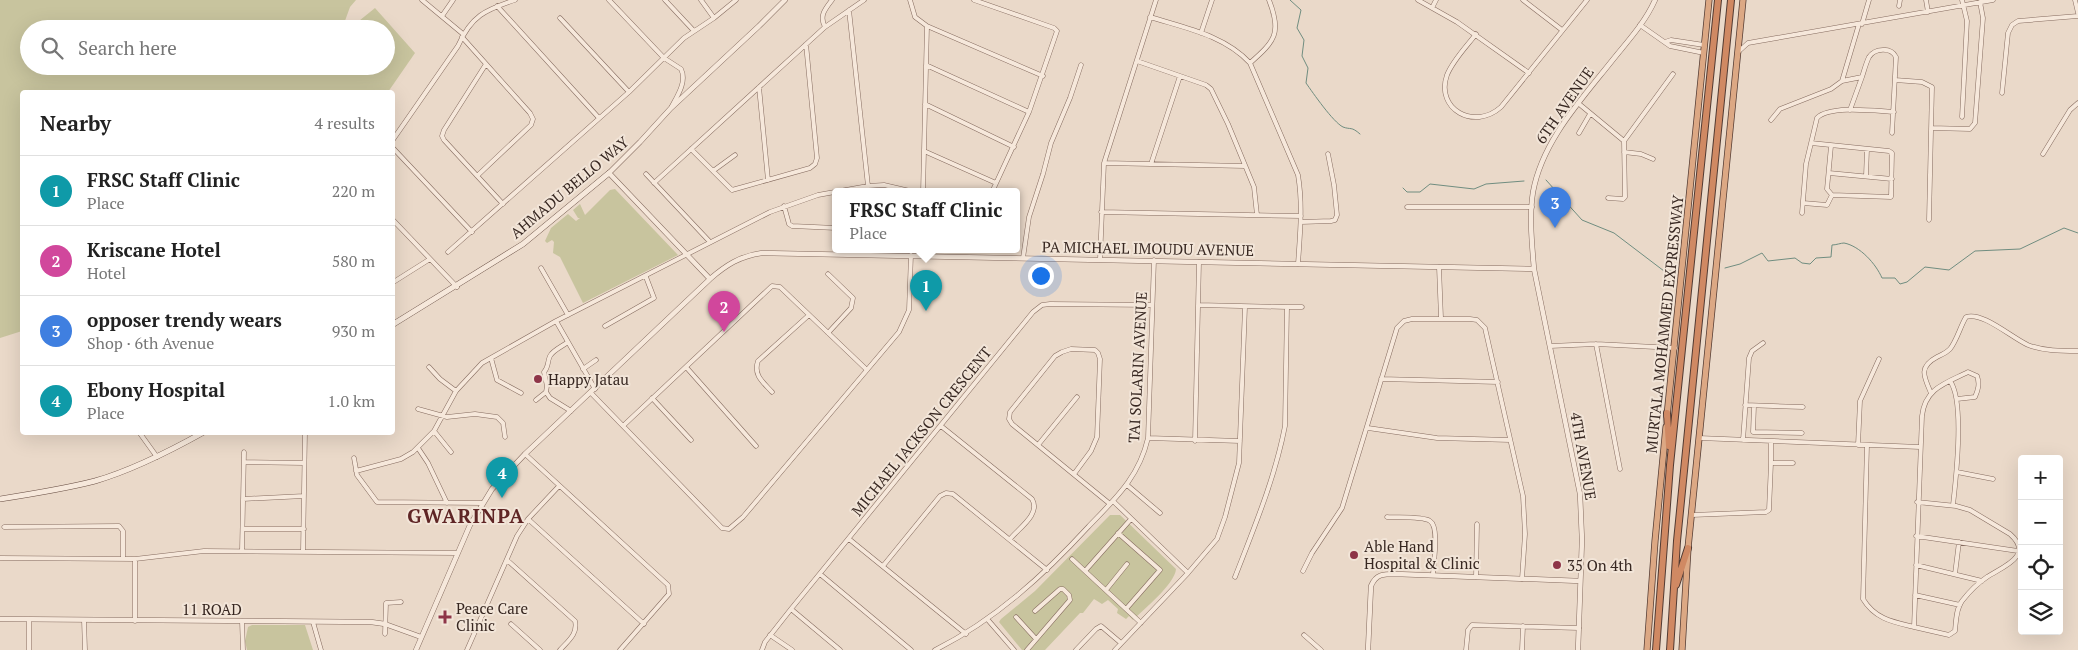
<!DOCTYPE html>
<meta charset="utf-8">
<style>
body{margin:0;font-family:"PT Serif",serif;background:#f2f2f2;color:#222}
.controls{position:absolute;right:15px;bottom:15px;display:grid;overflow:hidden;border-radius:5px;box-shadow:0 5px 20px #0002}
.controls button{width:45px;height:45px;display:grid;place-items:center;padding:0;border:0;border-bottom:1px solid #e0e0e0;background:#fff;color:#222;font:25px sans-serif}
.you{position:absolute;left:1040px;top:275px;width:18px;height:18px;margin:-12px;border:4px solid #fff;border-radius:50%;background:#1a73e8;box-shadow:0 0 0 8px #1a73e833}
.badge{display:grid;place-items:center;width:32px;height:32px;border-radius:50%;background:#111827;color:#fff;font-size:16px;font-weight:700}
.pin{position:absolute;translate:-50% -41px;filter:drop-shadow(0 1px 2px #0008)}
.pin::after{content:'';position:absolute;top:26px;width:18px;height:15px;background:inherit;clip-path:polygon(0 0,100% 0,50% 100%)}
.popup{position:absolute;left:832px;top:188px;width:188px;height:65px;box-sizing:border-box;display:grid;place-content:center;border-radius:5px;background:#fff;filter:drop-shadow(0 1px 4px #0005);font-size:16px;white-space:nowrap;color:#767676}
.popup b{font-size:19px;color:#222}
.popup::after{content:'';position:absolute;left:50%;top:100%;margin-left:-10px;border:10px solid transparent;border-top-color:#fff}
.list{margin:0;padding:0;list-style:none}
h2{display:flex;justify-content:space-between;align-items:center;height:65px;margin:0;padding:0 20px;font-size:21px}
h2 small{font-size:16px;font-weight:400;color:#767676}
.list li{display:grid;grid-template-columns:32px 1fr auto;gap:15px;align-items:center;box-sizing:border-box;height:70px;padding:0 20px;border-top:1px solid #e0e0e0}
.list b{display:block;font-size:19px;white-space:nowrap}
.list p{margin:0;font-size:16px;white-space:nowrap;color:#767676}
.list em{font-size:16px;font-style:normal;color:#767676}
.icon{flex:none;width:28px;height:28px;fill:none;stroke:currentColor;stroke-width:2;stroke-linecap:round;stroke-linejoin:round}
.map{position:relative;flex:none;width:2078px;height:650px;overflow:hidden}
.search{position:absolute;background:#fff;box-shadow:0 5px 20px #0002;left:20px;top:20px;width:375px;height:55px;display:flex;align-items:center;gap:12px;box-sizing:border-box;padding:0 18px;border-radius:28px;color:#767676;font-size:19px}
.panel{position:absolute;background:#fff;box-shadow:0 5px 20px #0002;left:20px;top:90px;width:375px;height:345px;border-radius:5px}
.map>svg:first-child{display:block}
.green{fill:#c8c49e}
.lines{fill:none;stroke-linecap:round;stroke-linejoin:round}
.stream{stroke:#708d80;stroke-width:1}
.minor-casing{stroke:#856b5f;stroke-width:5}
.tertiary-casing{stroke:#856b5f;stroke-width:5.5}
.secondary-casing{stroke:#674d42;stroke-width:6}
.trunk-casing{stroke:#533b33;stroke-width:7}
.motorway-casing{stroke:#533b33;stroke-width:8}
.minor{stroke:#f6e8db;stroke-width:4}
.tertiary{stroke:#f6e8db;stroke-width:4.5}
.secondary{stroke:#f6e8db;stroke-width:5}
.trunk{stroke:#dca884;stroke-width:5.5}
.motorway{stroke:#d08963;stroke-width:6}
.poi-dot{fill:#8e3548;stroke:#f2e5d8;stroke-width:2}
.labels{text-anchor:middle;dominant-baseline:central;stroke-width:4;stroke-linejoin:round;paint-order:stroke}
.street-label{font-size:15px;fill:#372721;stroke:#f2e5d8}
.poi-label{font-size:15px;fill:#372721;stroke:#f2e5d8;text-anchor:start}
.district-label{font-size:20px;font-weight:bold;letter-spacing:1px;fill:#5f2525;stroke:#f2e5d8}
</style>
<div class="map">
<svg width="2078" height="650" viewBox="0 0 2078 650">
<rect width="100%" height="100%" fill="#ead9c9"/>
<path class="green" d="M0 0H356L350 7 342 29H29V66H386V29H349L375 8 415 53 388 92H22V331L0 338Z
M615 189 678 255 583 303 560 257 553 253 554 242 552 240 547 243 545 241 551 228 568 214 576 221 580 218H578L573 210 580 204 585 215 610 190Z
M1110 515H1120L1176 569C1175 584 1144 609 1133 620L1129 616 1126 619 1117 613 1118 609 1108 600 1102 604 1094 599 1083 613H1080L1045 650H1022L999 622 1001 619 1035 591Z
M252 625H305L313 650H247L245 641 248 627Z"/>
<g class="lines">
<path class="stream" d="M1290 0 1301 10 1297 28 1304 40 1302 56 1308 68 1306 83C1313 93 1333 122 1343 127 1351 130 1351 126 1360 134
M1546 180 1582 220 1614 233 1664 271H1673
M1403 188 1407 192H1420L1430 184 1474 189 1486 184 1524 181
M1725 268 1740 264 1762 253 1768 261 1795 258 1802 263 1810 264 1816 258 1831 257 1832 245C1836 245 1841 243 1844 243 1860 246 1876 264 1882 278H1895L1900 284 1907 282 1925 267 1949 270 1975 251 2020 249 2064 228 2078 233"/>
<g class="minor-casing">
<path id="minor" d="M422 0 463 34
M609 0 664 58 681 69C687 81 678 95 672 106
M665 0 694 31
M910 0 915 17 927 26 923 192
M974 0 1054 28 1057 31 1029 112 992 192
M1418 0 1457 22 1529 73
M1523 0 1562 30
M1926 0 1928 12
M2075 0 2078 13
M497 6 599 118
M1899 6 1900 0
M1432 8 1436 0
M849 10 868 186
M442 16 453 0
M1150 17C1185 28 1224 35 1250 63L1298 175C1303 205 1300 234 1298 264
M560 18 629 92
M714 18 736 0
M1862 24 1869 0
M1640 25 1670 46 1704 53
M927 26 1043 76
M825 27C819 16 825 9 832 0
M1201 33 1212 0
M1476 34C1467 46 1453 60 1447 75 1435 109 1474 131 1501 107L1587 0
M462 37 530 113 533 119 531 125 477 176
M1665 42 1671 40 1704 45
M1738 52 1748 43 1993 0
M1137 61 1206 85 1211 89 1228 124 1254 187 1257 215
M1250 63C1275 41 1282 33 1269 0
M486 64 444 130 442 136 444 140 503 204
M926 65 1029 112
M1895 80 1922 82 1932 87 1929 220
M1842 81 1859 24
M759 87 768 180
M2002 93 2008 33 2012 25 2018 21 2078 16
M1578 103 1624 141
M925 104 1014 147
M1850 110 1862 77
M1962 117 1967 21 1962 0
M1771 120 1780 109 1831 89 1842 81 1862 77C1864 71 1866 63 1869 57 1875 48 1891 47 1896 57L1892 133
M1931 128 1970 129 1975 123 1983 18 1980 2
M1579 133 1590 114
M392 141 458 46C471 16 485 10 515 0
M1811 143 1889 151 1892 153 1891 197 1832 195 1827 189 1831 146
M392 147 472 232
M691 149 732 190 810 168 815 164 817 158 806 44
M924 151 996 183
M1624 152 1641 154 1653 159
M2043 154 2070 110 2078 103
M1104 163 1245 166
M1151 164 1180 76
M713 171 735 155
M1829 173 1892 179
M646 174 710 242
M1866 176 1867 149
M654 183 825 27 864 0
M1608 198 1623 199 1625 197 1624 141 1673 74
M1803 203 1827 205 1832 195
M784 206 789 224 792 226 836 228
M1407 207H1532
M1101 212 1301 216
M1802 213 1806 164 1817 118C1830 105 1876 111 1894 112
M392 219 457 287
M1301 222 1331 221 1335 220 1337 215 1334 185 1328 154
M448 252 629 92 684 38 714 18 701 0
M1023 258 1029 217 1043 174 1051 143 1070 98 1081 65
M1100 259 1104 163 1156 0
M1439 267 1441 318
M541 268 568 315
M828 274 853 298 851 308 828 333
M392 283 430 259
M1198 305 1287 307 1285 426C1275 478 1254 528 1235 577
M1287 307H1302
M556 321 595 389
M605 326 654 298 646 277
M1596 344 1620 469
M1550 346 1596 344 1675 348
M491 358 497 380 521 393
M429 367 440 379 456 391
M686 367 756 446
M583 369 596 360
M1381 379 1498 382
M1950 381C1965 401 1956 479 1953 505
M546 392 547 386 544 372C549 367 547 362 550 356 553 350 563 346 568 342
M772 392C763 382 753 375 758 361L809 315
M591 393 722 528 729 529 743 517 899 332 909 310 911 255
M1931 393C1924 377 1918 367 1937 357 1941 355 1946 353 1950 349 1957 340 1960 327 1966 317 1982 311 2012 338 2028 345 2044 351 2061 351 2078 351
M652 398 691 440
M536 400 546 392 550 398 571 411
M1745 405 1803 407
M1754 406 1753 432 1802 433
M418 409 447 417 475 414 497 417 503 423 505 437
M624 425 772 286 780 287 867 370
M941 426 1032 499C1041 514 1019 528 1010 539
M1368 428 1437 438 1510 440
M434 431 451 452
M139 432 157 457
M1148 438 1240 441
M1699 438 1920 447
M1743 440 1749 358 1752 351 1763 343
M1195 441 1199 262
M1771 441V463H1793
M1038 445 1077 397
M1858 445 1860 401 1879 359
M1867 445 1863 599C1875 619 1893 622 1914 627
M418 448 428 463 447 503
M525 454 668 585 669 594 620 650
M354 458 357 475 377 502 482 503
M244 462 304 463
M356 471 401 459 413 452 434 431 456 391 482 363 556 321 770 212 818 195 868 186 884 185 914 192
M1957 472 1993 479
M1074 474 1091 451 1097 437 1100 359 1098 353 1095 350 1071 349 1062 352 1055 356 1010 412 1009 419 1012 424 1110 504
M1127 485 1160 513
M243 499 304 496
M1113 501 1188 573
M1917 502 1956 506 1970 510 2010 534C2035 556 2002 567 1987 577 1978 583 1969 592 1962 601 1956 609 1956 621 1955 631L1949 635 1914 627 1922 416C1925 388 1946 383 1968 372L1977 376C1980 384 1978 390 1975 397L1957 399
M1692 515 1766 512 1769 510 1771 463
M1387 517C1397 518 1422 516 1430 521 1440 527 1433 565 1433 575
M528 519 644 624
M4 527 119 526 123 531V559
M243 529H304
M1118 533 1160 570 1126 609
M1916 536 2018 551
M849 539 966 634
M242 551 244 452
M303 551 305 432
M0 558 135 559 204 551 457 553
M135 559V621
M1072 559 1141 623
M507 560 575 621C578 634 568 641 560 650
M1916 565 1982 581
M883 566 940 496 946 493 953 494 1047 570
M1085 571 1131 519
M1303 571 1312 553 1342 508 1397 328 1404 321 1412 319H1470L1477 320 1485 328 1523 496 1525 534 1522 579
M820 574 911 650
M1955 574 1959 542
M1476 577 1477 524
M1106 590 1127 564
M1915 595 1960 605
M1016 617 1036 639
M29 620V650
M84 620 85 650
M988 620 1014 650
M242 621 243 650
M313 622 321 650
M511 624 540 650
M385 634 386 603 401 602
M770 635 792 650
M1304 635 1321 650
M467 650 517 536 528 519 559 486
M762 650 765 642 791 609
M840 650 791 609 1033 312 1042 305 1050 304 1152 305
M935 650C995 620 1044 575 1089 526 1116 498 1139 477 1148 438L1154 260
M1027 650 1070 600 1069 595 1063 589H1060L1035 611
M1076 650 1096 629 1101 626 1121 643
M1115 650 1188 573 1217 539 1225 517 1239 463 1245 307
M1466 650 1468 630 1472 625 1579 628
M1522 650 1523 626"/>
</g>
<g class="tertiary-casing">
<path id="tertiary" d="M710 279 609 173 640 142 671 108 759 26 785 0
M0 619 371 622 385 624 421 637
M416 650 470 525 492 489 525 454 710 279C726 265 740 256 762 253L1534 269
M1368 650 1371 586C1376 574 1383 574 1396 574L1580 581
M1578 650 1582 540 1580 494 1534 269C1532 244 1529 217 1533 192 1542 142 1580 101 1611 62 1626 43 1645 23 1655 0"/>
</g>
<g class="secondary-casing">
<path id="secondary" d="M392 325 523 244 609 173
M0 499C32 494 64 489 95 481 133 470 170 451 204 432"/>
</g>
<g class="trunk-casing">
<path id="trunk" d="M1667 416 1709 0
M1647 650 1655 541 1666 427
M1682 650 1688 548 1743 0"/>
</g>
<g class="motorway-casing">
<path id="motorway" d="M1667 413 1669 446
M1676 585 1688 548
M1656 650 1670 465 1718 0
M1670 650 1677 541 1731 0"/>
</g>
<use href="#minor" class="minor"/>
<use href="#tertiary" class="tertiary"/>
<use href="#secondary" class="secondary"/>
<use href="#trunk" class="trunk"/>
<use href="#motorway" class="motorway"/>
</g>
<g class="poi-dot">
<circle cx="538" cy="379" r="5"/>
<circle cx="1354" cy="555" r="5"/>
<circle cx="1557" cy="565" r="5"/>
<path d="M442.5 609.5h5v5h5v5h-5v5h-5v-5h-5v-5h5z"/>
</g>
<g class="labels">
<g class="street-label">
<text transform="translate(1564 105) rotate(-55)">6TH AVENUE</text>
<text transform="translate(569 187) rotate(-40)">AHMADU BELLO WAY</text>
<text transform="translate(1148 248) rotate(1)">PA MICHAEL IMOUDU AVENUE</text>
<text transform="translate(1664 324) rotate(-84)">MURTALA MOHAMMED EXPRESSWAY</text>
<text transform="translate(1137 367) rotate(-87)">TAI SOLARIN AVENUE</text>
<text transform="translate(921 431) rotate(-51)">MICHAEL JACKSON CRESCENT</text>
<text transform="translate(1584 456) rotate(80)">4TH AVENUE</text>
<text x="212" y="609">11 ROAD</text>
</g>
<g class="poi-label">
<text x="548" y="379">Happy Jatau</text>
<text x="1364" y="546">Able Hand<tspan x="1364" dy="17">Hospital &amp; Clinic</tspan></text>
<text x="1567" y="565">35 On 4th</text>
<text x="456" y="608">Peace Care<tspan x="456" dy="17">Clinic</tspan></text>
</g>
<g class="district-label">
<text x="466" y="515">GWARINPA</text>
</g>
</g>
</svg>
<div class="controls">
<button>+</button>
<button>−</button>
<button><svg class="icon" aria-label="locate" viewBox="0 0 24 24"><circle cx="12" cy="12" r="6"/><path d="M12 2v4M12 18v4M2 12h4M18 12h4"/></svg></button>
<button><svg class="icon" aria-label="layers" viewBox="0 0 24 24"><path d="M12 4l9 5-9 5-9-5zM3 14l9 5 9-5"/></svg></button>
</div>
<div class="you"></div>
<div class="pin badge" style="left:926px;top:311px;background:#0f9aa8">1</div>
<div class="popup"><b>FRSC Staff Clinic</b>Place</div>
<div class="pin badge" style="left:724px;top:332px;background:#d1479c">2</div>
<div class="pin badge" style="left:1555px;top:228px;background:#3f7fe0">3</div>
<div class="pin badge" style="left:502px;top:498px;background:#0f9aa8">4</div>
<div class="search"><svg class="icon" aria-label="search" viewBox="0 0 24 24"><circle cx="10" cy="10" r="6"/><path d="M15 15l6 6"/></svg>Search here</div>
<section class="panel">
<h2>Nearby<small>4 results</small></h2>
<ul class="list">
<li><span class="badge" style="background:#0f9aa8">1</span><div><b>FRSC Staff Clinic</b><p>Place</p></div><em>220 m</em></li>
<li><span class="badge" style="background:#d1479c">2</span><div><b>Kriscane Hotel</b><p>Hotel</p></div><em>580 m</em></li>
<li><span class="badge" style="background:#3f7fe0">3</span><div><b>opposer trendy wears</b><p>Shop · 6th Avenue</p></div><em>930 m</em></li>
<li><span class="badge" style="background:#0f9aa8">4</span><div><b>Ebony Hospital</b><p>Place</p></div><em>1.0 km</em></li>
</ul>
</section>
</div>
